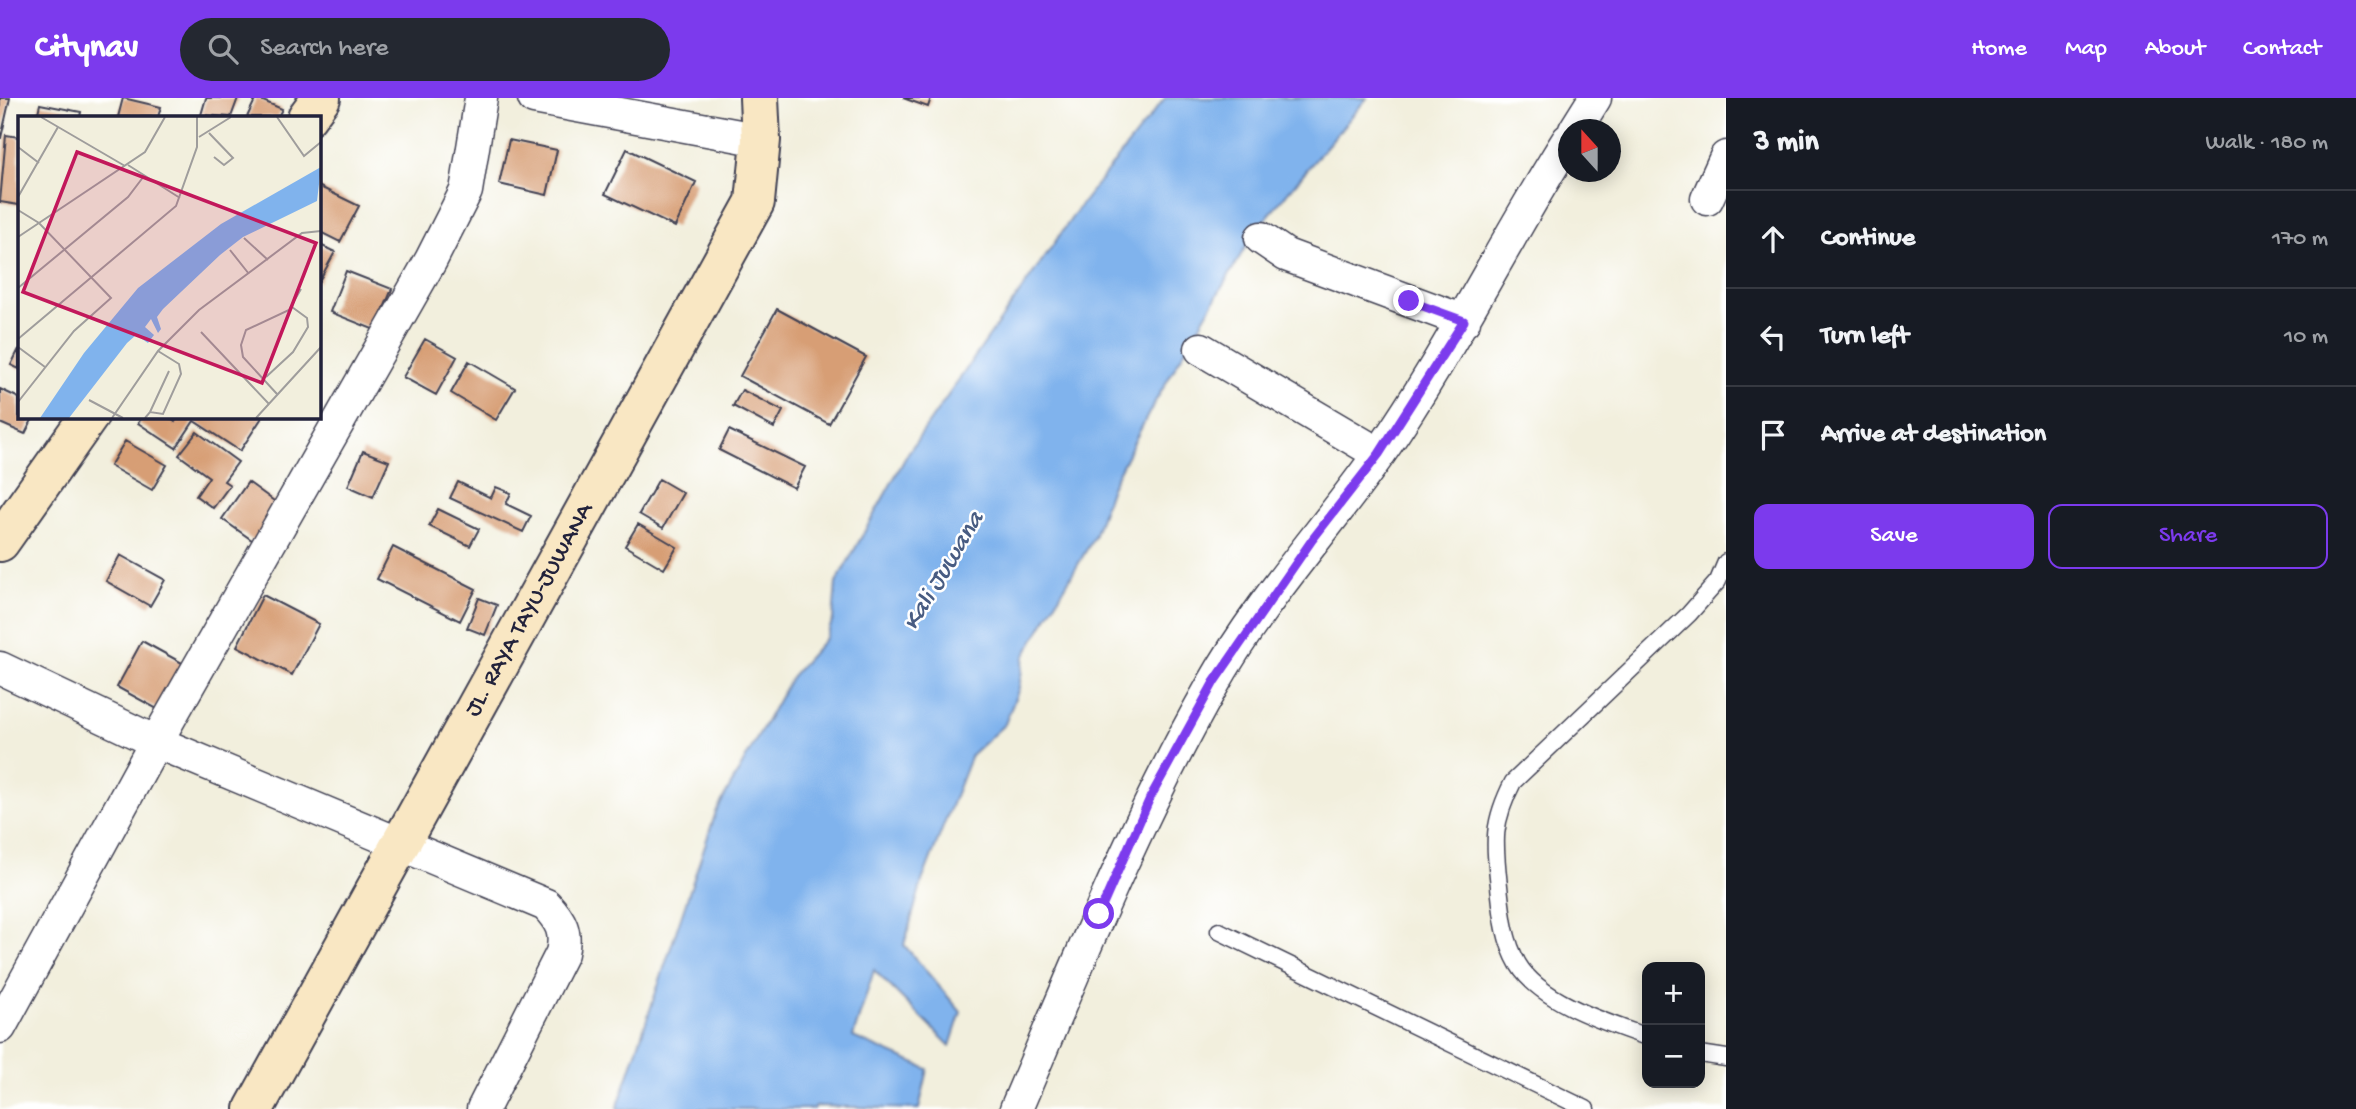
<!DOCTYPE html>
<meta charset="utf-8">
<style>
body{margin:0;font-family:"Gochi Hand",sans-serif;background:#242831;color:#f1f3f6}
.controls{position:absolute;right:21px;bottom:21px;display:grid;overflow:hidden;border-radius:14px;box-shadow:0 4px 18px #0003}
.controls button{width:63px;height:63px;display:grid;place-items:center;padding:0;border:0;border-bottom:2px solid #363941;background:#171b24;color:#f1f3f6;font:35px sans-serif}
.compass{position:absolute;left:1558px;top:21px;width:63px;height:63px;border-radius:50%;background:#171b24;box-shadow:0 4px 18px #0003;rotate:339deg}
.stop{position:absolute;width:21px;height:21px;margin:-16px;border:5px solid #7c3aed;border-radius:50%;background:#fff}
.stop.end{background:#7c3aed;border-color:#fff;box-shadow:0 2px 7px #0008}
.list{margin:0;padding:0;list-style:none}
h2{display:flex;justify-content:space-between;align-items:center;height:91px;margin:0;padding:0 28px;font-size:30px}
h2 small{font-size:23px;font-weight:400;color:#9ea1a6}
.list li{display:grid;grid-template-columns:46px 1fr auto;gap:21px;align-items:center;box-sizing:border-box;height:98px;padding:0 28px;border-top:2px solid #363941}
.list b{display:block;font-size:26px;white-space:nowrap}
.list em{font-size:23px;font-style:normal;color:#9ea1a6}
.actions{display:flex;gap:14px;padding:21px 28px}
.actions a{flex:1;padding:16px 0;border:2px solid #7c3aed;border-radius:14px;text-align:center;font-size:24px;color:#7c3aed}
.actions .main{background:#7c3aed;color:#fff}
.icon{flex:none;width:38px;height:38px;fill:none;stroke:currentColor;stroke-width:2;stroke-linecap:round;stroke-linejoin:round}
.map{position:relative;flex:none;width:1726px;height:1011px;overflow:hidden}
header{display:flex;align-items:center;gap:42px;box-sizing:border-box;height:98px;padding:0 35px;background:#7c3aed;color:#fff}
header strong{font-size:33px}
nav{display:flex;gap:38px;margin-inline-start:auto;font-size:24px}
.search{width:490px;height:63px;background:#242831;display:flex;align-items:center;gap:18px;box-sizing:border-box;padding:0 24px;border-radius:38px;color:#9ea1a6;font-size:26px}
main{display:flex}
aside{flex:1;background:#171b24}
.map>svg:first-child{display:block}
.water{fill:#80b3ed;stroke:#516a94;stroke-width:2}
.building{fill:#d79e75}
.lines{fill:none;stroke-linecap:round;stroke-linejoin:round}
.lane-casing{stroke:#414153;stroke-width:19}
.street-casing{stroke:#414153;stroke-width:35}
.secondary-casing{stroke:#414153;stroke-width:42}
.lane{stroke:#fff;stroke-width:16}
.street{stroke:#fff;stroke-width:32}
.secondary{stroke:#f9e7c3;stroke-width:38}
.route{stroke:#7c3aed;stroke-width:9}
.labels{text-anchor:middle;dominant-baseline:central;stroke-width:5;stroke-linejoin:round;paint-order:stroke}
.street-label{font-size:24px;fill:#22223b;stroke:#fff}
.water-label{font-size:26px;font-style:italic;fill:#485c82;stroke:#fff}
.inset-road{fill:none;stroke:#9f9d9c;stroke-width:2}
.view{fill:#c2185b;fill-opacity:0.15;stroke:#c2185b;stroke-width:3.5}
.inset-edge{fill:none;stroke:#22223b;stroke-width:3.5}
</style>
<header>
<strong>Citynav</strong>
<div class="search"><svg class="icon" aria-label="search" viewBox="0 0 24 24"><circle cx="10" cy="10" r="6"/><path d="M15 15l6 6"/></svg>Search here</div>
<nav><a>Home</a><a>Map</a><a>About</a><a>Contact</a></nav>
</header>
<main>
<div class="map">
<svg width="1726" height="1011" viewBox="0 0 1726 1011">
<rect width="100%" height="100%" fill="#fff"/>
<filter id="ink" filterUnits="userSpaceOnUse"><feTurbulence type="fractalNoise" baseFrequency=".0143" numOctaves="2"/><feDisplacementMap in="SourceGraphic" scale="14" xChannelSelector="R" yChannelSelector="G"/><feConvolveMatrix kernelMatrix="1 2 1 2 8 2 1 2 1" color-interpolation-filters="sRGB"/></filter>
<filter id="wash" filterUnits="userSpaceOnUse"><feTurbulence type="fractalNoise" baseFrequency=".00686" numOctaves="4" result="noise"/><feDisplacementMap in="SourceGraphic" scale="28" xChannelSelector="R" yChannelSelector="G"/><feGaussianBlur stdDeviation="1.57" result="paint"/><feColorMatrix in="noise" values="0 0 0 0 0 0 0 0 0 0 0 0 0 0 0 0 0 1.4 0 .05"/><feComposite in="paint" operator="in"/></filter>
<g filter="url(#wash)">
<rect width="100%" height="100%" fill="#f2efdd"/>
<path class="water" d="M1165 0H1367L1253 136 1152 309 1111 389 1094 439 1024 559 1019 590 1005 626 971 657 922 783 904 847 961 914 950 948 874 872 853 939 928 971 919 1011 816 1008 814 1011H617L716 714 791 579 826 540 833 521 836 485 908 355 1080 108Z"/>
<g id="blocks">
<path class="building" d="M0 0H10L1 40H0Z
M123 0 161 9 158 19H118Z
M206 0H238L231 19 201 17Z
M256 0 282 11 278 19H247Z
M903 0H931L928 9Z
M40 6 81 14 80 19H37Z
M6 37 19 39V107L0 104Z
M509 42 557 52 547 97 499 86Z
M627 51 696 84 675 129 605 96Z
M318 88 359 108 340 144 318 133Z
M318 146 335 154 318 185Z
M346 173 392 191 375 232 330 214Z
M777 211 866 259 829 326 740 278Z
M425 241 457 259 436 297 403 279Z
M19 251V271L11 267Z
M469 263 515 290 496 322 451 295Z
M0 291 19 300V318H34L25 336 0 325Z
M742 292 783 313 774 330 733 308Z
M143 318H167L175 324 178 318H263L240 353 194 323 176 350 138 325Z
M729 332 805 369 794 390 719 352Z
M197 334 238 364 224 383 230 387 213 410 196 398 209 379 179 357Z
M125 343 167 367 152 392 110 368Z
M363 353 389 363 373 399 348 388Z
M659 381 683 395 663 430 639 416Z
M248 384 285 411 259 447 222 421Z
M458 384 491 400 496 389 511 395 506 406 531 418 523 434 450 400Z
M438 411 479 431 470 448 429 428Z
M638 426 677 449 664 471 625 448Z
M393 449 476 491 460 523 377 481Z
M120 457 165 482 150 508 106 483Z
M263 497 319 526 292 577 237 548Z
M479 500 497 507 485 537 467 530Z
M142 543 193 571 168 617 117 589Z"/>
</g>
</g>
<g filter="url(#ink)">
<use href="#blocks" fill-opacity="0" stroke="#414153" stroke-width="2"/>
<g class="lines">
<g class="lane-casing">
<path id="lane" d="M1219 833 1586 1011
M1647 939C1608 925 1540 904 1518 866 1504 842 1502 815 1499 788 1494 743 1492 725 1513 684L1689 516 1718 483 1726 464
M1700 956 1726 960"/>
</g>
<g class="street-casing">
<path id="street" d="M534 0 761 42
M1575 32 1595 0
M1707 101 1726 59
M1261 140 1286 157 1464 223
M1201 251 1379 356
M0 570 156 644 546 807C561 823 567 834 562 855L483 1011
M0 929 156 644 431 162 466 93 481 0
M1016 1011C1077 868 1135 723 1212 588 1259 504 1325 433 1380 355 1450 254 1503 145 1568 42"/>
</g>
<g class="secondary-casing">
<g id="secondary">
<path d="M307 19 321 0"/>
<path d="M0 444 89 318"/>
<path id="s1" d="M254 1011 755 104 761 42 759 0"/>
</g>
</g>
<use href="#lane" class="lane"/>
<use href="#street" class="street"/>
<use href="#secondary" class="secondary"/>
</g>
</g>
<g class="lines" filter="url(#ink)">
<path class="route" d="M1099 816 1150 700 1214 584 1312 442 1379 356 1464 223 1409 203"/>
</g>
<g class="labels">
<g class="street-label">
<text stroke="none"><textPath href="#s1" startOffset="570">JL. RAYA TAYU-JUWANA</textPath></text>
</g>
<g class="water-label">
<text transform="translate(945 474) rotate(-59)">Kali Juwana</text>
</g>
</g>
<g transform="translate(18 18)">
<rect width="303" height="303" fill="#f2efdd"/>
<path d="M303 51 299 85 225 121 202 139 145 193 139 201 143 213 140 217 133 203 127 211 136 219 130 227 118 219 109 227 51 302H22L66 237 120 172 203 108Z" fill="#80b3ed"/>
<path class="inset-road" d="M23 1 107 50M259 1 286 40 303 26M191 17 215 42 206 49 196 41M181 21 213 1M0 31 21 47M110 49 162 82M0 81 40 11M0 94 21 107 93 182 56 215 0 286M0 121 127 36 147 1M226 122 250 144M212 134 231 158M0 172 110 81 126 60M183 216 251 288M0 223 158 90 179 31V1M0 231 27 251M248 261 275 236 290 211 289 202 274 191M259 278 225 241 223 229 228 214 271 194 283 173M71 284 105 302M132 296 151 255M94 302 140 235 181 194 284 117 303 115M127 302 132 296 145 298 163 258 161 248 140 235M238 302 303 231"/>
<path class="view" d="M59 36 298 127 244 267 5 176Z"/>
<rect width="303" height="303" class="inset-edge"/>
</g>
</svg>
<div class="controls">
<button>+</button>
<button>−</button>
</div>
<svg class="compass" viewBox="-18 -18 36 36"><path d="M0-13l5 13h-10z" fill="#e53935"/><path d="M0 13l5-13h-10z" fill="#9ea1a6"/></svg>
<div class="stop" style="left:1099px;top:816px"></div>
<div class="stop end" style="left:1409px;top:203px"></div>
</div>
<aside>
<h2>3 min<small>Walk · 180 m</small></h2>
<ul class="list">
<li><svg class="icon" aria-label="ahead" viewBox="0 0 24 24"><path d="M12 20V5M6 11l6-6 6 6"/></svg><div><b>Continue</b></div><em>170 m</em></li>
<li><svg class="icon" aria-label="left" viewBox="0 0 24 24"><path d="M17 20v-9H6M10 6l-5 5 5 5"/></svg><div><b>Turn left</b></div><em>10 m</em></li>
<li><svg class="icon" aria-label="arrive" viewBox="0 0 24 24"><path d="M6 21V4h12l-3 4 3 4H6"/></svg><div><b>Arrive at destination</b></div></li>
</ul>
<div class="actions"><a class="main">Save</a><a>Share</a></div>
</aside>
</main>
